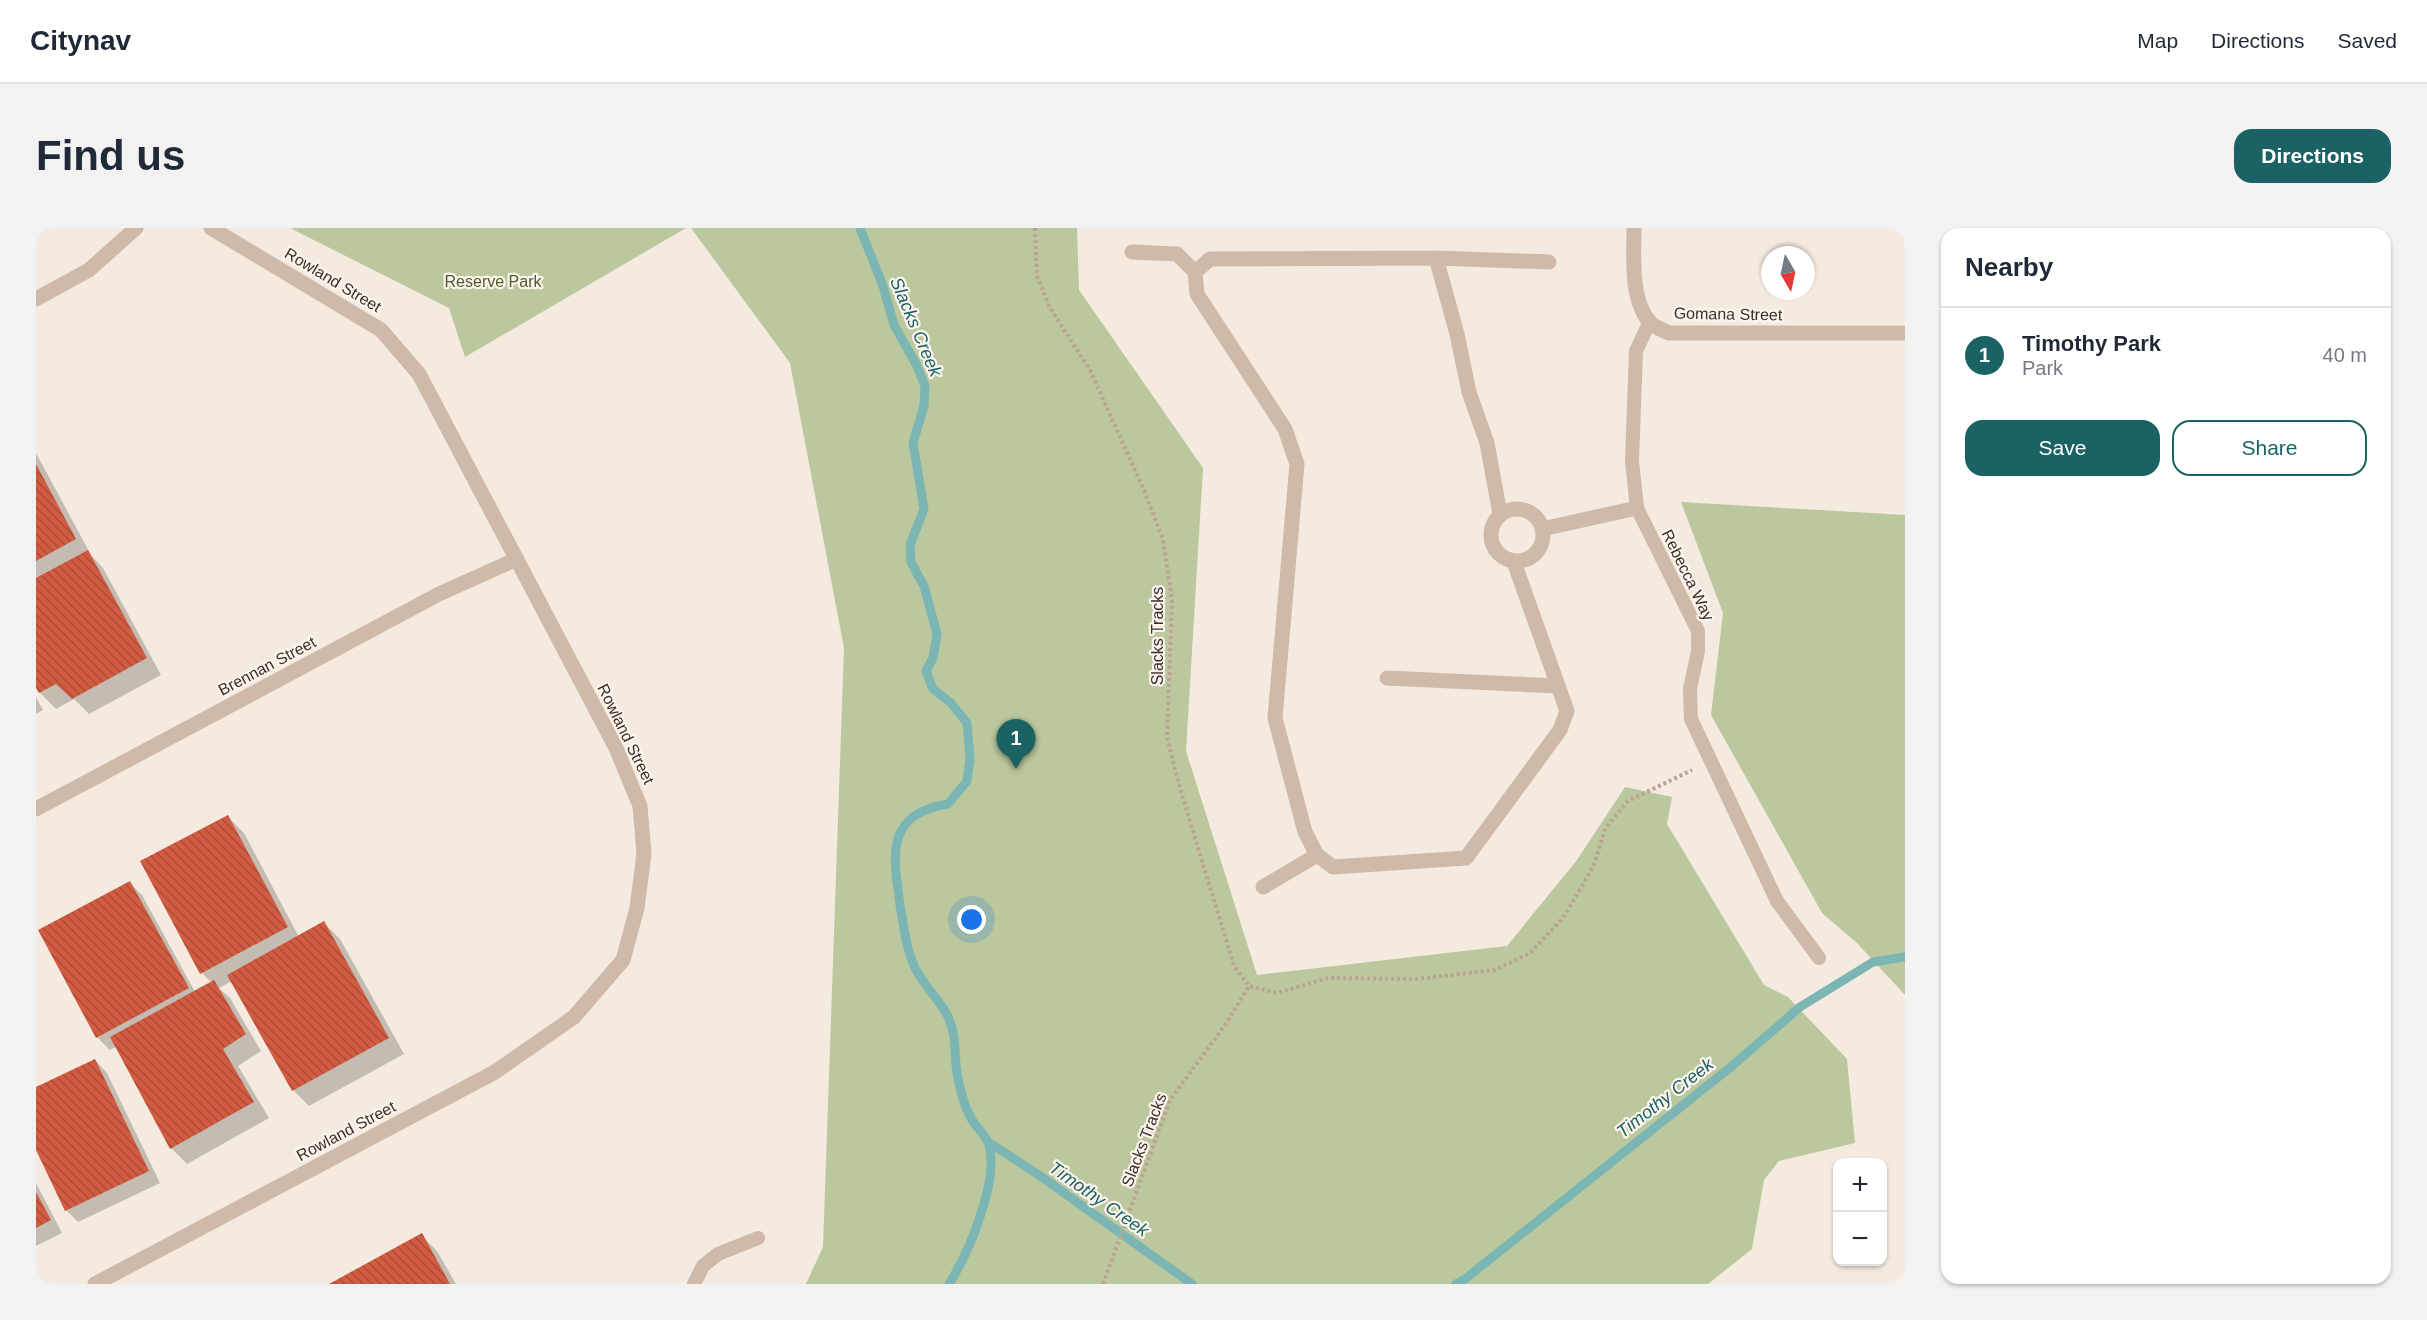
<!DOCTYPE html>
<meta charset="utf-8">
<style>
body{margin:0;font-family:Helvetica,sans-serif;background:#f2f2f3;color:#1f2937}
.controls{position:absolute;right:18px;bottom:18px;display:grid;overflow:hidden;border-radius:12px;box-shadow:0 2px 4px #0004}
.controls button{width:54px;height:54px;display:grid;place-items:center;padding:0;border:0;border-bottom:2px solid #e0e1e3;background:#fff;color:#1f2937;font:30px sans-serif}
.compass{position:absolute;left:1725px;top:18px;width:54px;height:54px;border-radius:50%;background:#fff;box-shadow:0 2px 4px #0004;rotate:171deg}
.you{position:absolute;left:936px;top:692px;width:21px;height:21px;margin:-15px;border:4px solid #fff;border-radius:50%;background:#1a73e8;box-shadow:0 0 0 9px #1a73e833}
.badge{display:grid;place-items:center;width:39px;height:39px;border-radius:50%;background:#1a6263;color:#fff;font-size:20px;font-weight:700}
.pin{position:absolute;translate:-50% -50px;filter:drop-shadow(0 2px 3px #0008)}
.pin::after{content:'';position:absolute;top:32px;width:21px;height:18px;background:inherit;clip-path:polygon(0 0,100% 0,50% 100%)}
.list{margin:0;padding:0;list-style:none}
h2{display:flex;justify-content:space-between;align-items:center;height:78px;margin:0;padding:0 24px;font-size:26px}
h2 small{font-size:20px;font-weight:400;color:#747a83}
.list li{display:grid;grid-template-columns:39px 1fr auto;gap:18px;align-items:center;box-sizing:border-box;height:96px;padding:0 24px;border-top:2px solid #e0e1e3}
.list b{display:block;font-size:22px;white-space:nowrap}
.list p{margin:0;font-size:20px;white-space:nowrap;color:#747a83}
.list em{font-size:20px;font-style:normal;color:#747a83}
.actions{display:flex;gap:12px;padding:18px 24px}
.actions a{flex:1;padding:14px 0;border:2px solid #1a6263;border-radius:18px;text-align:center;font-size:21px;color:#1a6263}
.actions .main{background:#1a6263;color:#fff}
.map{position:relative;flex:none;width:1869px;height:1056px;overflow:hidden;border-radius:18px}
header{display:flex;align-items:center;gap:36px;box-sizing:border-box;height:84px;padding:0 30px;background:#fff;border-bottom:2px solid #e0e1e3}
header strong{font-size:28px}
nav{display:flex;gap:33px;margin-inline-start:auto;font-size:21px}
.intro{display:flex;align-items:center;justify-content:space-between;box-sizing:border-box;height:144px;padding:0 36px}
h1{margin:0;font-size:42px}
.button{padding:15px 27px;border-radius:18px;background:#1a6263;color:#fff;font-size:21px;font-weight:700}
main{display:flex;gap:36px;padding:0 36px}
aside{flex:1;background:#fff;border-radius:18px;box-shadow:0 2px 4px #0004}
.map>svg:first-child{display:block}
.green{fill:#bbc79d}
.shadow{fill:#0003}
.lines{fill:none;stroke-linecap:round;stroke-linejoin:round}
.stream{stroke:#7bb6b5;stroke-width:9}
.building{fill:url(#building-back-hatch)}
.path{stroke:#bca293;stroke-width:4;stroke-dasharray:3 3;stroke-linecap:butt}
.lane{stroke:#cfb9a9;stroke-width:14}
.street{stroke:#cfb9a9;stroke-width:15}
.labels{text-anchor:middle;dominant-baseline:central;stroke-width:4.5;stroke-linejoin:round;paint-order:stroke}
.street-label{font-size:16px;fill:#3c2e2a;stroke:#fcf4ed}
.park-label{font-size:16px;fill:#4d5d2b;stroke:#fcf4ed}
.water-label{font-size:18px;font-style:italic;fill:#1a6263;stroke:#fcf4ed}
</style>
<header>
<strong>Citynav</strong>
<nav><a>Map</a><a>Directions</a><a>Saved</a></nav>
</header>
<div class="intro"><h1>Find us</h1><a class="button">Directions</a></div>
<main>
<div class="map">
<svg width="1869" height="1056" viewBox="0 0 1869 1056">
<defs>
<pattern id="building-back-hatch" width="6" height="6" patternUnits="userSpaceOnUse" patternTransform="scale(1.5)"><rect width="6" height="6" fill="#d25c41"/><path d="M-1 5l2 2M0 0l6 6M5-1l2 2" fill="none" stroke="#ac4c37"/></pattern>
</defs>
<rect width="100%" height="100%" fill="#f5eadf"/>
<path class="green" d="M254 0H650L429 129 413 80Z
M655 0H1041L1043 62 1167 240 1150 523 1221 747 1471 718 1541 632 1589 559 1636 569 1631 596 1728 757 1752 769 1811 831 1819 915 1743 933 1728 952 1716 1021 1672 1056H770L787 1019 808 420 754 135Z
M1645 274 1869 287V767L1821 715 1786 685 1675 487 1687 385Z"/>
<path class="shadow" d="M0 225 55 327 67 340 125 447 53 486 38 471 20 481 4 465 0 457Z
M0 469 7 482 0 486Z
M192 589 208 605 263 709 288 695 304 711 368 826 273 878 257 862 196 753 183 760 194 770 225 823 202 838 233 890 151 936 135 920 81 818 74 822 62 810 4 703 94 655 106 667 159 764 176 755 166 745Z
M59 832 71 845 124 955 42 994 30 982 0 919V861Z
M0 955 26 1005 0 1018Z
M385 1007 401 1023 420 1056H296Z"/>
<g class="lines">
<path class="stream" d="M824 0 847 58 858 97 880 136 889 158 888 178 877 215 888 281 874 317 875 334 888 358 901 406 897 430 890 443 897 461 915 475 931 495 934 531 931 553 912 576C849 586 857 627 864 677 868 699 870 722 880 742 889 759 903 771 911 787 921 805 918 826 921 845 923 858 928 877 934 888 938 898 948 905 952 914 965 950 932 1026 913 1056
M952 914 1003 947 1156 1056
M1420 1056 1429 1051 1696 838 1764 779 1837 734 1869 729"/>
</g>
<path class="building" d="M0 236 40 311 0 333Z
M52 322 111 430 36 471 20 456 3 465 0 460V350Z
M192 587 252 699 164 746 104 633Z
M94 653 153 760 60 810 2 702Z
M288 693 353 810 256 863 191 747Z
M178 752 210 806 187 821 218 874 134 921 74 809Z
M59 831 113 943 29 983 0 922V859Z
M0 964 15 992 0 1000Z
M386 1005 414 1056H293Z"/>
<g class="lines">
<path class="path" d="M999 0 1001 48 1014 80 1054 142 1108 262 1127 312 1136 372 1131 509 1143 557 1198 738 1213 758 1241 765 1292 750 1380 751 1459 742 1494 725 1527 690 1557 639 1570 599 1592 573 1656 542
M1067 1056 1134 872 1189 797 1213 758"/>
<path class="lane" d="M1613 95 1600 123 1596 233 1601 280 1662 403V423L1654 461 1655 491 1741 673 1783 730
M658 1056 667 1038 682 1026 722 1010"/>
<path class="street" d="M1598 0C1598 27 1594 71 1613 93 1617 99 1627 102 1633 105H1869
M1096 24 1141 26 1159 44
M1400 30 1513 34
M0 71 53 42 100 0
M1455 307a26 26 0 1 1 52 0a26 26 0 1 1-52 0Z
M1464 286 1451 215 1433 164 1421 106 1400 30 1174 31 1159 44 1161 66 1249 201 1261 236 1239 490 1269 604 1281 627 1297 639 1430 630 1524 502 1531 483 1478 334
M1506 301 1601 280
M1351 450 1522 458
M0 581 403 366 481 331
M1227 659 1281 627
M59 1056 459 844 538 789 587 732 601 680 608 626 604 578 580 520 383 146 345 102 175 0"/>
</g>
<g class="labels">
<g class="street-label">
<text transform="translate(297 52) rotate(31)">Rowland Street</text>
<text transform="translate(1692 86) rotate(1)">Gomana Street</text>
<text transform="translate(1652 347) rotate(64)">Rebecca Way</text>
<text transform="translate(1121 408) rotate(-90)">Slacks Tracks</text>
<text transform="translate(231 438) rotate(-28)">Brennan Street</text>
<text transform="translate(590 506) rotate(64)">Rowland Street</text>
<text transform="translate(310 903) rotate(-28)">Rowland Street</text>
<text transform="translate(1108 912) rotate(-69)">Slacks Tracks</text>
</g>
<g class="park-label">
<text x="457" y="53">Reserve Park</text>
</g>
<g class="water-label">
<text transform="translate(880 99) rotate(67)">Slacks Creek</text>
<text transform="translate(1629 870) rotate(-38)">Timothy Creek</text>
<text transform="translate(1063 971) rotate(35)">Timothy Creek</text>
</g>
</g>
</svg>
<div class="controls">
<button>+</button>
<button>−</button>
</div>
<svg class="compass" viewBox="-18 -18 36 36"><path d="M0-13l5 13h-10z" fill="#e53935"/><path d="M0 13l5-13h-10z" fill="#747a83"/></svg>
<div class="you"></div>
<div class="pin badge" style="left:980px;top:541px">1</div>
</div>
<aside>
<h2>Nearby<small></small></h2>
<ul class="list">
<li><span class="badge">1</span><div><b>Timothy Park</b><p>Park</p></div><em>40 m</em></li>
</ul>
<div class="actions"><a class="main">Save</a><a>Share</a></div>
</aside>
</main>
